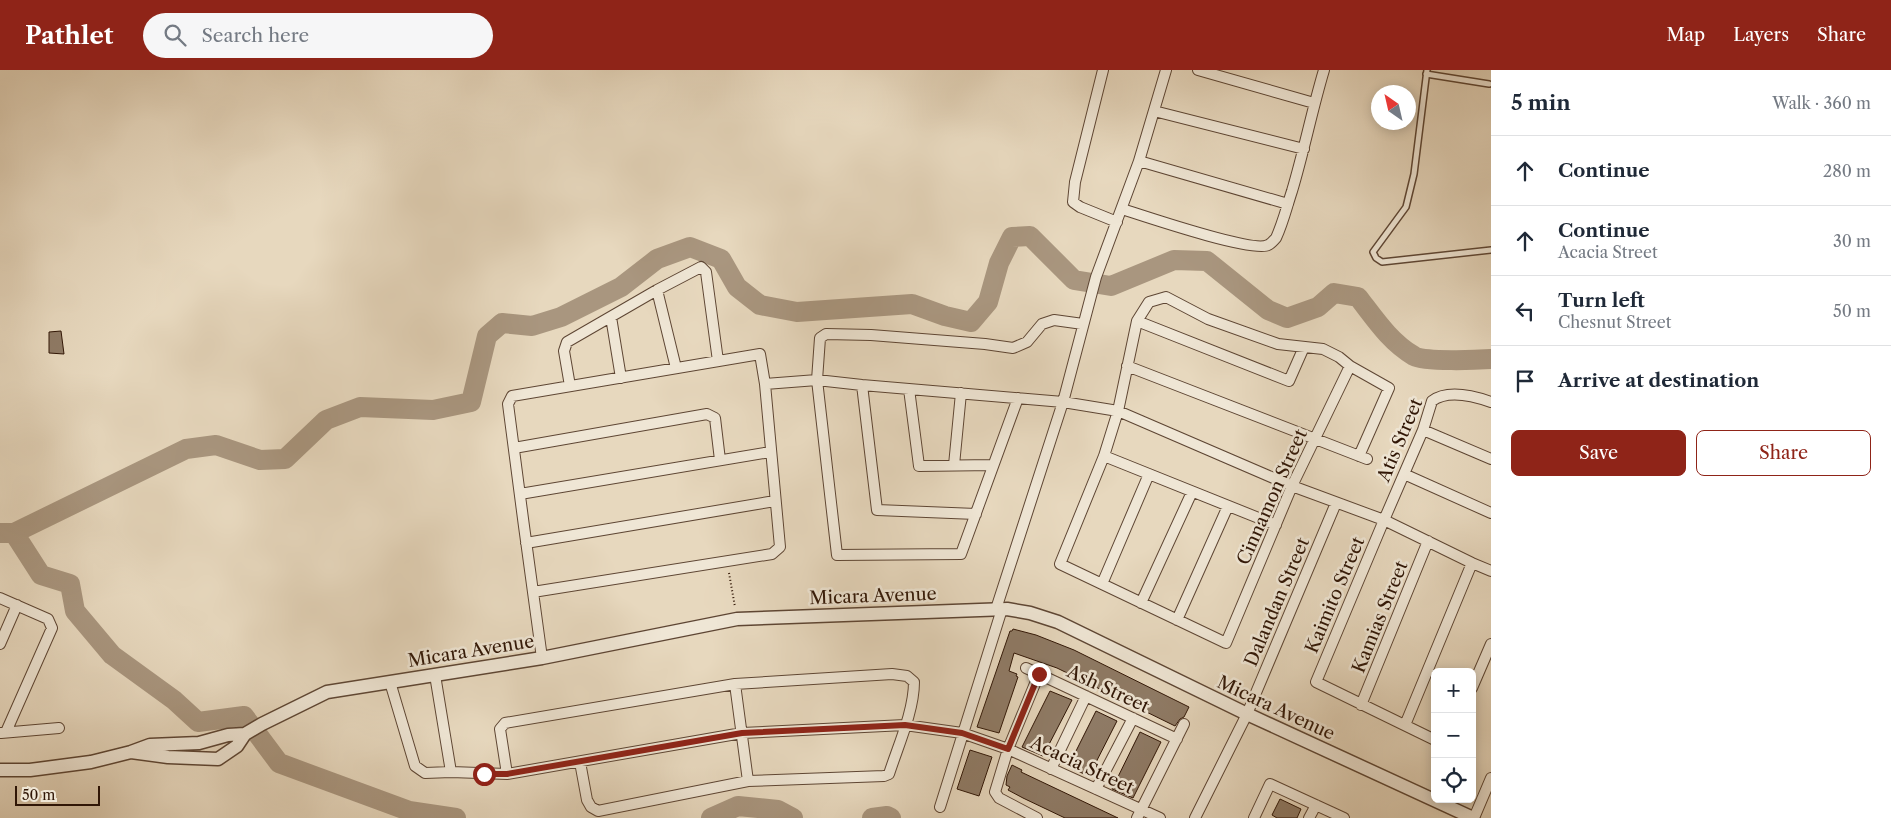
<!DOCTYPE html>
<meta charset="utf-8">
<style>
body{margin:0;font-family:"Libre Caslon Text",serif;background:#f6f6f7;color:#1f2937}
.controls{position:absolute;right:15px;bottom:15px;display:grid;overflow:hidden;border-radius:8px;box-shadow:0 2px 12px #0003}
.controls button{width:45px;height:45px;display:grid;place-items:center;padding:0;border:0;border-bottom:1px solid #e0e1e3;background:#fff;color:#1f2937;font:25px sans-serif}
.compass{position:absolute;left:1371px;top:15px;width:45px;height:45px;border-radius:50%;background:#fff;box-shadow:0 2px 12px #0003;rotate:326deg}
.scale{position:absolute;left:15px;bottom:12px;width:85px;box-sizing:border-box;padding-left:5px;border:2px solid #301606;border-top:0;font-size:14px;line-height:18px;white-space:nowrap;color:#301606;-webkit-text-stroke:4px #efe6d5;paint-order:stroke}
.stop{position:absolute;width:15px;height:15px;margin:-11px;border:4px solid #8f2418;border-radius:50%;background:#fff}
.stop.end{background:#8f2418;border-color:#fff;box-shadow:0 1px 5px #0008}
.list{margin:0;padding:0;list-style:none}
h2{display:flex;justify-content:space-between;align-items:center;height:65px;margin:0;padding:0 20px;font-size:21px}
h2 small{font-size:16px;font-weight:400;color:#747a83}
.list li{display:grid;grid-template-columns:32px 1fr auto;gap:15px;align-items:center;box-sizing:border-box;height:70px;padding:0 20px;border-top:1px solid #e0e1e3}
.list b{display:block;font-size:19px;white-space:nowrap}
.list p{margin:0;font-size:16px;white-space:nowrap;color:#747a83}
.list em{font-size:16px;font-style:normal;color:#747a83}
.actions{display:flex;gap:10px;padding:15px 20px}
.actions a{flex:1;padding:11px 0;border:1px solid #8f2418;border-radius:8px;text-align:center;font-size:18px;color:#8f2418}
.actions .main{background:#8f2418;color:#fff}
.icon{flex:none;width:28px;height:28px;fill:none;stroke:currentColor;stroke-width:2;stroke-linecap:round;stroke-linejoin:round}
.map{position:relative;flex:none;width:1491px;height:748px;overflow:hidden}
header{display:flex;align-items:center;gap:30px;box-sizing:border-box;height:70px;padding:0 25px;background:#8f2418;color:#fff}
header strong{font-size:24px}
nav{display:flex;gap:28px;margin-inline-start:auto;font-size:18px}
.search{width:350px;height:45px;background:#f6f6f7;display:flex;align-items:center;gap:12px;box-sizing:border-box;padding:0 18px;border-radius:28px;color:#747a83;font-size:19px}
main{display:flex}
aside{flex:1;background:#fff}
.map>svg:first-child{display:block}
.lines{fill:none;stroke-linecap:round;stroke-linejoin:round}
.river{stroke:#a9967f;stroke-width:20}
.building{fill:#8f7b66;stroke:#301606}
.service-casing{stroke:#5e4634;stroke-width:8}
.minor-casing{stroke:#5e4634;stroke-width:12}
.tertiary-casing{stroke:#5e4634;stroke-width:15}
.path{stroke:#301606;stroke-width:2;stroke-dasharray:1 2.5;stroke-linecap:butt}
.service{stroke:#efe6d5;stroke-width:5}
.minor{stroke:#efe6d5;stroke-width:10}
.tertiary{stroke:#efe6d5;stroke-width:12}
.route{stroke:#8f2418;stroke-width:6}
.labels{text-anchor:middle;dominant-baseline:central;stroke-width:5;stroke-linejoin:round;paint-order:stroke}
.street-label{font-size:18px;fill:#301606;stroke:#efe6d5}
</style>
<header>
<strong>Pathlet</strong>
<div class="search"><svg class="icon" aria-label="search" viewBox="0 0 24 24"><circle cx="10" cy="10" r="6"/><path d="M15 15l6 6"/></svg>Search here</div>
<nav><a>Map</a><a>Layers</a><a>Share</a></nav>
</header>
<main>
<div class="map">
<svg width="1491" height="748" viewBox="0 0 1491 748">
<rect width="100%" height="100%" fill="#e7d8be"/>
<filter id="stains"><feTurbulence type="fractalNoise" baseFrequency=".004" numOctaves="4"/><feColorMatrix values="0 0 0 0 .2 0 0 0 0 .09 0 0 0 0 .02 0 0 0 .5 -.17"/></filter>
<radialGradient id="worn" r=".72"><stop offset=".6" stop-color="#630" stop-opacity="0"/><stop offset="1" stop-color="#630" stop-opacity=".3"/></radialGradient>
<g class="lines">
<path class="river" d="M0 463H14L186 379 216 375 260 390 285 389 326 350 360 337 433 340 471 332 487 266 502 253 532 256 561 247 621 217 657 189 690 177 721 189 737 217 760 235 797 242 912 234 945 246 971 252 988 232 999 193 1012 167 1030 166 1074 210 1111 216 1174 190 1207 191 1268 240 1287 248 1318 237 1334 223 1358 227C1375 249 1390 272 1414 286 1425 292 1477 290 1491 289
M14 463 41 505 70 514 75 541 112 585 174 630 198 652 244 646 279 693 409 741 456 748
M711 748 738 736 778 740 793 748
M872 748 887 746 891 748"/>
</g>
<path class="building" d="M61 261 64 284 49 283V262Z
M1013 559 1036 565 1074 580 1189 637 1184 647 1180 649 1175 656 1057 598 1014 583 1009 601 1017 604 1016 606 1018 607 999 663 977 657 1010 561H1012Z
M1050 621 1072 630 1043 686 1022 677Z
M1096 641 1117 651 1089 706 1068 697Z
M1140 662 1161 672 1133 728 1112 719Z
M970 680 992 687 979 726 957 719Z
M1012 695 1022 700 1021 702 1118 748H1065L1023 728 1008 720 1010 717 1006 715 1007 706Z
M1280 729 1301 739 1297 748H1277L1272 745Z"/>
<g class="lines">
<g class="service-casing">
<path id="service" d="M1427 0 1414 104 1406 137 1373 182 1376 188 1382 192 1491 180
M1426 4 1489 14"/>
</g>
<g class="minor-casing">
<path id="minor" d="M1103 0 1075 112 1073 132 1080 137 1117 152
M1198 0 1314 33
M1154 41 1304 79
M1139 91 1288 134
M1122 139C1144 146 1253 183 1268 175 1271 174 1274 170 1276 168 1283 153 1287 136 1292 121 1304 81 1312 40 1324 0
M657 220 676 298
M611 247 621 308
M1137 251 1289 311 1304 277
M1127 296 1367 389
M1350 296 1292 416 1226 573 1060 494 1104 386 1118 341 1137 251 1149 232 1166 227 1208 249 1278 274 1323 279 1339 287 1350 296 1389 318 1359 386
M765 314 817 310 862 315 1063 332 1118 341 1292 416 1384 450 1472 493 1491 501
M862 315 877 440 976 444
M570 316 564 281 567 272 657 220 701 197 706 202 718 291
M909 319 919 396 993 395
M1018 328 961 484 837 485 817 310 820 268 826 264 871 265 985 274 1013 278 1027 272 1042 254 1054 250 1083 254
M1423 360 1491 389
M514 378 707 344 715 348 720 390
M1104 386 1276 455
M954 395 961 323
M1404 404 1491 443
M520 424 770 382
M526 473 775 431
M1102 514 1149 404
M533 522 772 484 780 477 765 314 760 284 512 326 508 334C519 419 530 503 542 588
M0 528 48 549 52 558 6 662
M1141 533 1192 422
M996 539 1063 332 1096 207 1139 91 1166 0
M1177 550 1228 436
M0 574 17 535
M1026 598 1177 669
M435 605 451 702 507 704 742 663 905 655 962 663 1008 679 1160 748
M390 612 415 696 425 703 451 702
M735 614 748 711
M1472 618 1491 574
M1361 635 1428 471
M1405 655 1472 493
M1 663 59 658
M1435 670 1316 612 1384 450 1423 360 1432 331C1448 319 1474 326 1491 332
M1051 699 1086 626
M507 704 500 659 505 653 735 614 892 604 907 606 914 612C914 641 898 676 889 704L884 706 748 711 598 741 591 737 587 730 580 692
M1096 719 1133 648
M940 737 1002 539
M1037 748 999 728 995 722 1008 679 1039 604
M1137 748 1184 654
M1195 748 1247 644 1336 433
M1254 748 1270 714 1344 748
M1309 748 1316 735
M1474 748 1491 708"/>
</g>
<g class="tertiary-casing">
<path id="tertiary" d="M131 682 168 687 218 689 237 676 245 664 262 654 327 622 542 588 737 549 1007 539 1030 543 1058 552 1247 644 1473 748
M0 700H30L91 692 131 682 150 675 199 673 228 665 245 664"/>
</g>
<path class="path" d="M729 503 735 537"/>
<use href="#service" class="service"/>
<use href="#minor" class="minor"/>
<use href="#tertiary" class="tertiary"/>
</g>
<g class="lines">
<path class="route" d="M484 704H507L742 663 905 655 962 663 1008 679 1039 604"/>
</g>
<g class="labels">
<g class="street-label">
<text transform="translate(1400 370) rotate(-67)">Atis Street</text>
<text transform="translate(1272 427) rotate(-66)">Cinnamon Street</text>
<text transform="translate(1335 525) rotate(-67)">Kaimito Street</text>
<text transform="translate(873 526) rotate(-2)">Micara Avenue</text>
<text transform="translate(1277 532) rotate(-67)">Dalandan Street</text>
<text transform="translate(1380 547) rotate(-68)">Kamias Street</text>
<text transform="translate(471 581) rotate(-9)">Micara Avenue</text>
<text transform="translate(1108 619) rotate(25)">Ash Street</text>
<text transform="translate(1276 638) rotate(25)">Micara Avenue</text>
<text transform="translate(1082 695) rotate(25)">Acacia Street</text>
</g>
</g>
<rect width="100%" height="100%" filter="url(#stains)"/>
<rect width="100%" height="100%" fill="url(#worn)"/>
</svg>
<div class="controls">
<button>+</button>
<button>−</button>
<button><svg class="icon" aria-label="locate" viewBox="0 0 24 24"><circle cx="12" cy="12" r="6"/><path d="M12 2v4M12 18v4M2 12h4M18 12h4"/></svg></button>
</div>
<svg class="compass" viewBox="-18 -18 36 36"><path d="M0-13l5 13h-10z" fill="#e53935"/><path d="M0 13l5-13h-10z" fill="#747a83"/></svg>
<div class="scale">50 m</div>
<div class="stop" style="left:484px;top:704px"></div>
<div class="stop end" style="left:1039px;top:604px"></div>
</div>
<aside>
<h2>5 min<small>Walk · 360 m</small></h2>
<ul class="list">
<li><svg class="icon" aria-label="ahead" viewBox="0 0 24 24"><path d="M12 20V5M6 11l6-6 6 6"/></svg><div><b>Continue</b></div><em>280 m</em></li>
<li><svg class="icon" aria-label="ahead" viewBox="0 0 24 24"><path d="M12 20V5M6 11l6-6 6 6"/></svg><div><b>Continue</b><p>Acacia Street</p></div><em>30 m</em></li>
<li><svg class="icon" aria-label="left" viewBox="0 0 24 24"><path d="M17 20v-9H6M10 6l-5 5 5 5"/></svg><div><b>Turn left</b><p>Chesnut Street</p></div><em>50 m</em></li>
<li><svg class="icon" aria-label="arrive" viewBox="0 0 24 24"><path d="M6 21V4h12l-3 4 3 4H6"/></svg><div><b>Arrive at destination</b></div></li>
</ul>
<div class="actions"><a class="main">Save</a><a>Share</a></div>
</aside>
</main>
